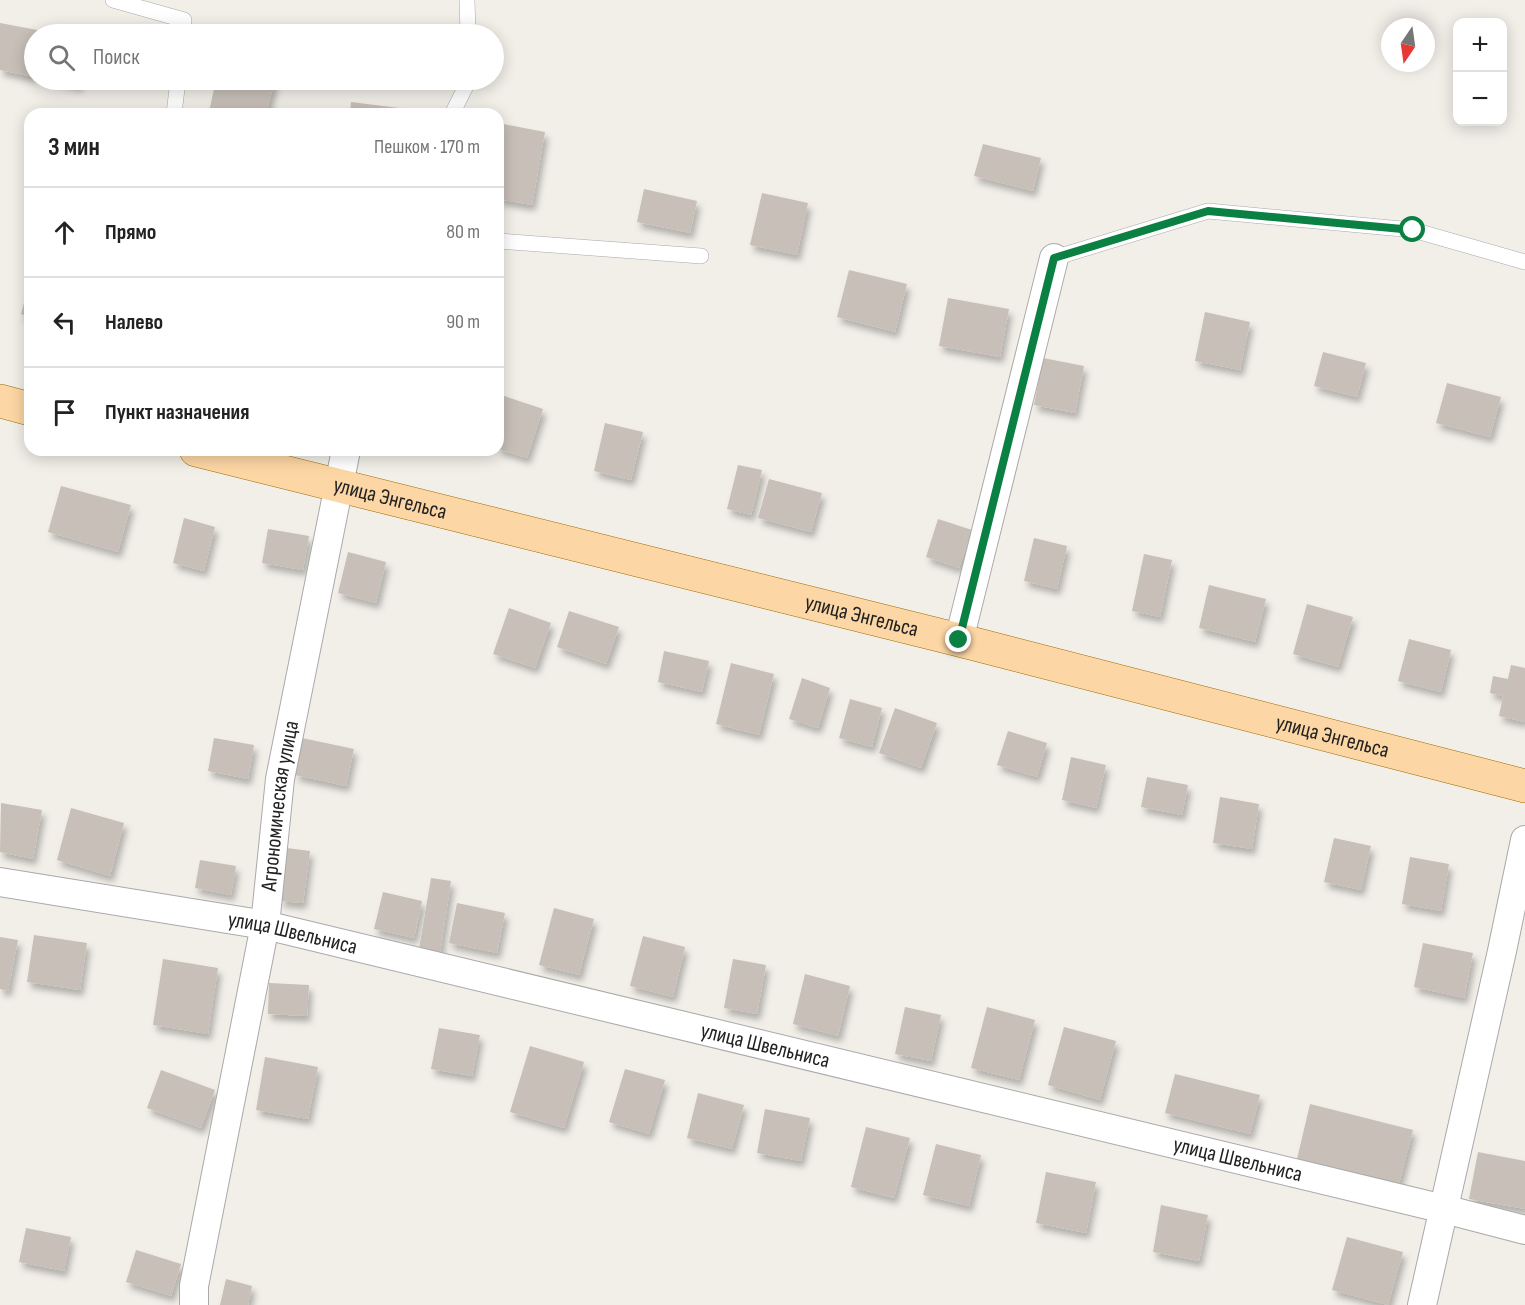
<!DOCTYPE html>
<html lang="ru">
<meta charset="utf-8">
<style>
body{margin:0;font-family:"Sofia Sans Condensed",sans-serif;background:#f6f6f6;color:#222}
.controls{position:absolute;right:18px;top:18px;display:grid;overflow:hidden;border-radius:12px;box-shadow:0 3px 15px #0003}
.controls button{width:54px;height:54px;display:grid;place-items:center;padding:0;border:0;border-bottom:2px solid #e0e0e0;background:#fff;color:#222;font:30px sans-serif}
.compass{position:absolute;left:1381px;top:18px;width:54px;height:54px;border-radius:50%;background:#fff;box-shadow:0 3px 15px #0003;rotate:193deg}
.stop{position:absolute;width:18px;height:18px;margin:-14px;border:4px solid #0b8043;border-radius:50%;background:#fff}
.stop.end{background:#0b8043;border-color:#fff;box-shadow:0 2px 6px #0008}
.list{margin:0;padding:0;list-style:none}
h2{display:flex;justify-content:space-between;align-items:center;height:78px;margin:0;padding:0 24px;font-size:26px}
h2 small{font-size:20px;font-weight:400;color:#767676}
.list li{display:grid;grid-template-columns:39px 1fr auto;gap:18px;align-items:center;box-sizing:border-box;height:90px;padding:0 24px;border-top:2px solid #e0e0e0}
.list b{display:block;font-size:22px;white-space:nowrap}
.list em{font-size:20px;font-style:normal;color:#767676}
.icon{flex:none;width:33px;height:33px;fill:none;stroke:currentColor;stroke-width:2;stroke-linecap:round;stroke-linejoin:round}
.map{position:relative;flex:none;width:1525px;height:1305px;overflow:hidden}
.search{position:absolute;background:#fff;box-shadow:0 3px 15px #0003;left:24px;top:24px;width:480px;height:66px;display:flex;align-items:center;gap:15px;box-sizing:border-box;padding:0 21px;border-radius:33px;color:#767676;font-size:22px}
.panel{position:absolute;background:#fff;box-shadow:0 3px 15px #0003;left:24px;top:108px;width:480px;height:348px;border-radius:18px}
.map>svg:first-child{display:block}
.building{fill:#c7bfb8;filter:url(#shadow)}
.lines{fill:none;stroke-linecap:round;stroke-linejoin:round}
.service-casing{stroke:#a9a9a9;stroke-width:16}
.minor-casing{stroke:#a9a9a9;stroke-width:30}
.primary-casing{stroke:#a06b00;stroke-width:34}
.service{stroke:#fff;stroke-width:15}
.minor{stroke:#fff;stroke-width:28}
.primary{stroke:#fcd6a4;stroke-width:33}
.route{stroke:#0b8043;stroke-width:8}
.labels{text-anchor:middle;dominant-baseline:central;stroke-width:4.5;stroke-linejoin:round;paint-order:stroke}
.street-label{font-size:22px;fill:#222;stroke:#fff}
</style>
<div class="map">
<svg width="1525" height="1305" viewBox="0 0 1525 1305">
<defs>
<filter id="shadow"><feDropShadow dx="3.5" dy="6" stdDeviation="3" flood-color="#0004"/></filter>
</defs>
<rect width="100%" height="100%" fill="#f2efe9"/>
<path class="building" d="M0 23 53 33 34 34V77L0 70Z
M51 80H80L79 86Z
M216 80H275L266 114H216L209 112Z
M351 102 399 108 398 114H350Z
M498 123 545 132 532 205 498 199Z
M983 144 1041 158 1033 191 974 176Z
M644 189 697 201 690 233 637 222Z
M762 193 808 203 797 255 750 245Z
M849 270 907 284 895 332 837 317Z
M29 285H30V317L21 314Z
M948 298 1009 309 1000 357 939 346Z
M1205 312 1250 322 1240 370 1195 361Z
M1323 352 1366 363 1357 397 1314 386Z
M1043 358 1084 366 1075 413 1034 405Z
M1447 383 1501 397 1490 437 1436 423Z
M498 394 543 409 527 458 498 449Z
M605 423 643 432 631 480 594 471Z
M738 465 762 470 751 515 727 509Z
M769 479 822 493 811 532 758 518Z
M61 486 131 505 118 552 48 532Z
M184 518 215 527 204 571 173 563Z
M938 519 972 530 959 568 926 557Z
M268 529 309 536 303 570 262 563Z
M1034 538 1067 546 1057 589 1024 581Z
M348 552 386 562 376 603 338 593Z
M1144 554 1172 560 1160 617 1132 611Z
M1209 585 1266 599 1255 642 1199 628Z
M1307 604 1353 617 1338 667 1293 654Z
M509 608 551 623 535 668 493 654Z
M569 611 619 627 606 664 557 647Z
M1409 639 1451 650 1441 692 1398 681Z
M664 651 709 661 702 692 658 682Z
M731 663 774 674 759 735 716 724Z
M1511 665 1525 668V722L1499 716 1503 696 1490 693 1493 676 1508 679Z
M802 678 830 688 818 728 789 719Z
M850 699 882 708 872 747 839 738Z
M895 708 937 723 921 768 879 753Z
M1008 731 1047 743 1037 777 997 765Z
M214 738 254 745 248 779 208 771Z
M302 738 354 749 346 786 295 775Z
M1071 757 1106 765 1096 808 1062 800Z
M1147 777 1188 785 1182 815 1141 807Z
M1220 797 1259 804 1252 849 1213 843Z
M1 803 42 810 33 859 0 852Z
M71 808 124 823 110 876 57 860Z
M1334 838 1371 846 1361 890 1324 882Z
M287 848 310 851 303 903 280 901Z
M1410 857 1449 864 1441 911 1402 904Z
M200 860 236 866 231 895 195 888Z
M431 878 451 881 440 953 419 949Z
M383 892 422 901 414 938 374 929Z
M457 903 505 913 497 953 449 943Z
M554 908 594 919 579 975 539 965Z
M34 935 87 943 80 990 27 982Z
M643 936 685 947 673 997 630 986Z
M0 937 18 940 8 991 0 989Z
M1423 943 1473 953 1464 998 1414 987Z
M163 959 218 968 208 1034 153 1025Z
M733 959 766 965 757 1014 724 1008Z
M805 974 850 986 838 1036 793 1024Z
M269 983 309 985 307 1016 268 1014Z
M905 1007 941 1015 931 1061 895 1054Z
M987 1007 1035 1020 1019 1080 971 1068Z
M1064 1027 1116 1041 1100 1100 1048 1085Z
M439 1028 480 1035 472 1076 431 1069Z
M530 1046 584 1062 564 1128 510 1112Z
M265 1057 318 1067 308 1119 256 1110Z
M625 1069 665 1080 649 1134 609 1122Z
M161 1070 215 1090 201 1128 147 1108Z
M1175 1074 1260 1095 1250 1134 1165 1113Z
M698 1093 744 1105 732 1149 687 1138Z
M1310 1104 1413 1130 1399 1184 1297 1159Z
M765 1109 810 1118 801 1161 757 1153Z
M866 1127 910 1138 894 1198 851 1187Z
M936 1144 981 1155 969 1206 923 1195Z
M1478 1152 1525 1161V1209L1469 1199Z
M1046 1172 1096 1182 1086 1233 1036 1223Z
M1161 1205 1208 1215 1199 1261 1153 1252Z
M26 1228 71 1237 64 1271 19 1262Z
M1347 1237 1403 1252 1388 1305 1332 1290Z
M136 1250 181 1264 171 1296 126 1282Z
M226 1279 252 1286 248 1305H220Z"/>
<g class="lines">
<g class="service-casing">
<path id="service" d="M113 0 184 20 182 34
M467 0 468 34
M174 114 178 80
M452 114 469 80
M498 241 701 256
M1054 258 1208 211 1413 230 1525 262"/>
</g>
<g class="minor-casing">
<g id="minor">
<path d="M959 640 1054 258"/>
<path id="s1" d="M0 882 265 925 1444 1209 1525 1230"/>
<path id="s2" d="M194 1305V1286L265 925 280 779 346 450"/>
<path d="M1422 1305 1502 951 1525 840"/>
</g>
</g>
<g class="primary-casing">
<g id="primary">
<path d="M0 401 30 409"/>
<path id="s3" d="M196 450 959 640 1525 786"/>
</g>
</g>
<use href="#service" class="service"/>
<use href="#minor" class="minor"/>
<use href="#primary" class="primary"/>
</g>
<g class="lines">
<path class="route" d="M959 640 1054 258 1208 211 1413 230"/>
</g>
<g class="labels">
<g class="street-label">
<text stroke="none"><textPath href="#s3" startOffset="200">улица Энгельса</textPath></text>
<text stroke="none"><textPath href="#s3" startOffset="686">улица Энгельса</textPath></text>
<text stroke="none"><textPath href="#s3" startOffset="1172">улица Энгельса</textPath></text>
<text stroke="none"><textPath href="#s2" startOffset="507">Агрономическая улица</textPath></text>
<text stroke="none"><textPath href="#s1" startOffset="297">улица Швельниса</textPath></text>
<text stroke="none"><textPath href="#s1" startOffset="783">улица Швельниса</textPath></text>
<text stroke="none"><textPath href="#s1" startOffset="1269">улица Швельниса</textPath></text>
</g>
</g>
</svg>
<div class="controls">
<button>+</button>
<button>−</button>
</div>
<svg class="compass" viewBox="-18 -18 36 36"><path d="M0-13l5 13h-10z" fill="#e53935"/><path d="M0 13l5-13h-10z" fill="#767676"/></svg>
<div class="stop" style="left:1413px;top:230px"></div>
<div class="stop end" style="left:959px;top:640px"></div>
<div class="search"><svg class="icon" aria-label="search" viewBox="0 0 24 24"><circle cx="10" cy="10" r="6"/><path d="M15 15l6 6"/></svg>Поиск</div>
<section class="panel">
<h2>3 мин<small>Пешком · 170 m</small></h2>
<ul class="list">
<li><svg class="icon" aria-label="ahead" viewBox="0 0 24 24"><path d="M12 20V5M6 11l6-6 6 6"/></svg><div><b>Прямо</b></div><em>80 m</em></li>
<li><svg class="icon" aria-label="left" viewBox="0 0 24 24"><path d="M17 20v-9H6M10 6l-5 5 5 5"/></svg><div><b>Налево</b></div><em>90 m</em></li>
<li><svg class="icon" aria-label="arrive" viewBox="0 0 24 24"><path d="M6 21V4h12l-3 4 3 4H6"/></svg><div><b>Пункт назначения</b></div></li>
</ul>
</section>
</div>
